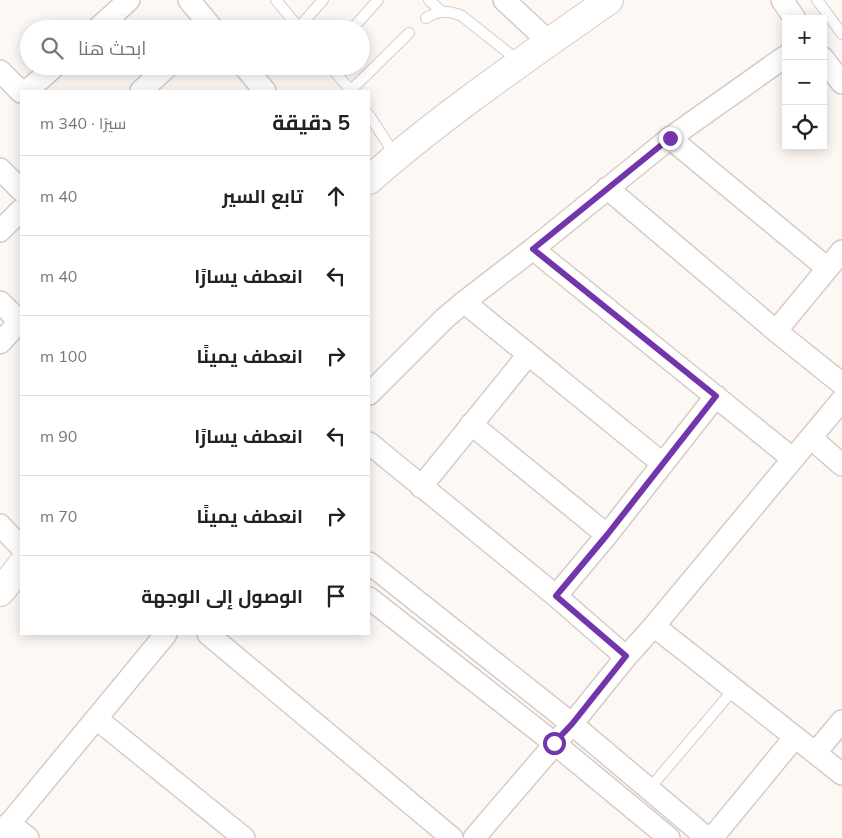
<!DOCTYPE html>
<html lang="ar">
<meta charset="utf-8">
<style>
body{margin:0;font-family:Mulish,Cairo,sans-serif;background:#f6f6f6;color:#222;direction:rtl}
.controls{position:absolute;right:15px;top:15px;display:grid;overflow:hidden;border-radius:0px;box-shadow:0 2px 12px #0003}
.controls button{width:45px;height:45px;display:grid;place-items:center;padding:0;border:0;border-bottom:1px solid #e0e0e0;background:#fff;color:#222;font:25px sans-serif}
.stop{position:absolute;width:15px;height:15px;margin:-11px;border:4px solid #7235ab;border-radius:50%;background:#fff}
.stop.end{background:#7235ab;border-color:#fff;box-shadow:0 1px 5px #0008}
.list{margin:0;padding:0;list-style:none}
h2{display:flex;justify-content:space-between;align-items:center;height:65px;margin:0;padding:0 20px;font-size:21px}
h2 small{font-size:16px;font-weight:400;color:#767676}
.list li{display:grid;grid-template-columns:32px 1fr auto;gap:15px;align-items:center;box-sizing:border-box;height:80px;padding:0 20px;border-top:1px solid #e0e0e0}
.list b{display:block;font-size:19px;white-space:nowrap}
.list em{font-size:16px;font-style:normal;color:#767676}
.icon{flex:none;width:28px;height:28px;fill:none;stroke:currentColor;stroke-width:2;stroke-linecap:round;stroke-linejoin:round}
.map{position:relative;flex:none;width:842px;height:838px;overflow:hidden;direction:ltr}
.search{position:absolute;background:#fff;box-shadow:0 2px 12px #0003;left:20px;top:20px;width:350px;height:55px;display:flex;align-items:center;gap:12px;box-sizing:border-box;padding:0 18px;border-radius:28px;color:#767676;font-size:19px}
.panel{position:absolute;background:#fff;box-shadow:0 2px 12px #0003;left:20px;top:90px;width:350px;height:545px;border-radius:0px;direction:rtl}
.map>svg:first-child{display:block}
.lines{fill:none;stroke-linecap:round;stroke-linejoin:round}
.service-casing{stroke:#d6cbc6;stroke-width:12}
.minor-casing{stroke:#d6cbc6;stroke-width:24}
.primary-casing{stroke:#d6cbc6;stroke-width:30}
.service{stroke:#fff;stroke-width:10}
.minor{stroke:#fff;stroke-width:21}
.primary{stroke:#fff;stroke-width:28}
.route{stroke:#7235ab;stroke-width:6}
</style>
<div class="map">
<svg width="842" height="838" viewBox="0 0 842 838">
<rect width="100%" height="100%" fill="#fef8f4"/>
<g class="lines">
<g class="service-casing">
<path id="service" d="M276 0 300 29
M429 0 441 11
M817 0 842 34
M426 18C438 10 449 10 462 16L520 62
M299 27 323 0
M352 29 378 0
M330 66 351 91
M350 91 409 33
M369 115 395 155
M649 789 734 689"/>
</g>
<g class="minor-casing">
<path id="minor" d="M189 0 213 29
M504 0 549 42
M782 0 795 19
M97 29 129 0
M823 58 842 83
M244 66 265 91
M0 71 21 92
M27 91 55 66
M141 91 168 66
M670 138 827 268
M0 169 21 190
M607 188 776 331 842 384
M0 231 21 210
M533 249 793 459
M0 302 20 322
M464 302 663 464
M776 331 842 251
M0 343 21 320
M369 394 444 319 464 302 533 249 670 138 786 56
M471 424 607 535
M811 438 842 465
M369 443 556 596 626 657
M421 487 528 355
M0 525 21 547
M369 563 572 724 707 838
M556 596 607 535 716 396
M369 598 554 743 669 838
M654 626 842 774
M208 634 452 838
M97 719 244 838
M816 752 842 721
M9 823 28 838
M0 835 166 634
M474 838 572 724 626 657 654 626 842 400
M712 838 795 737"/>
</g>
<g class="primary-casing">
<path id="primary" d="M369 180C444 114 527 58 609 0
M0 592 21 566"/>
</g>
<use href="#service" class="service"/>
<use href="#minor" class="minor"/>
<use href="#primary" class="primary"/>
</g>
<g class="lines">
<path class="route" d="M554 743 572 724 626 656 556 596 607 535 716 396 533 249 670 138"/>
</g>
</svg>
<div class="controls">
<button>+</button>
<button>−</button>
<button><svg class="icon" aria-label="locate" viewBox="0 0 24 24"><circle cx="12" cy="12" r="6"/><path d="M12 2v4M12 18v4M2 12h4M18 12h4"/></svg></button>
</div>
<div class="stop" style="left:554px;top:743px"></div>
<div class="stop end" style="left:670px;top:138px"></div>
<div class="search"><svg class="icon" aria-label="search" viewBox="0 0 24 24"><circle cx="10" cy="10" r="6"/><path d="M15 15l6 6"/></svg>ابحث هنا</div>
<section class="panel">
<h2>5 دقيقة<small>سيرًا · 340 m</small></h2>
<ul class="list">
<li><svg class="icon" aria-label="ahead" viewBox="0 0 24 24"><path d="M12 20V5M6 11l6-6 6 6"/></svg><div><b>تابع السير</b></div><em>40 m</em></li>
<li><svg class="icon" aria-label="left" viewBox="0 0 24 24"><path d="M17 20v-9H6M10 6l-5 5 5 5"/></svg><div><b>انعطف يسارًا</b></div><em>40 m</em></li>
<li><svg class="icon" aria-label="right" viewBox="0 0 24 24"><path d="M7 20v-9h11M14 6l5 5-5 5"/></svg><div><b>انعطف يمينًا</b></div><em>100 m</em></li>
<li><svg class="icon" aria-label="left" viewBox="0 0 24 24"><path d="M17 20v-9H6M10 6l-5 5 5 5"/></svg><div><b>انعطف يسارًا</b></div><em>90 m</em></li>
<li><svg class="icon" aria-label="right" viewBox="0 0 24 24"><path d="M7 20v-9h11M14 6l5 5-5 5"/></svg><div><b>انعطف يمينًا</b></div><em>70 m</em></li>
<li><svg class="icon" aria-label="arrive" viewBox="0 0 24 24"><path d="M6 21V4h12l-3 4 3 4H6"/></svg><div><b>الوصول إلى الوجهة</b></div></li>
</ul>
</section>
</div>
